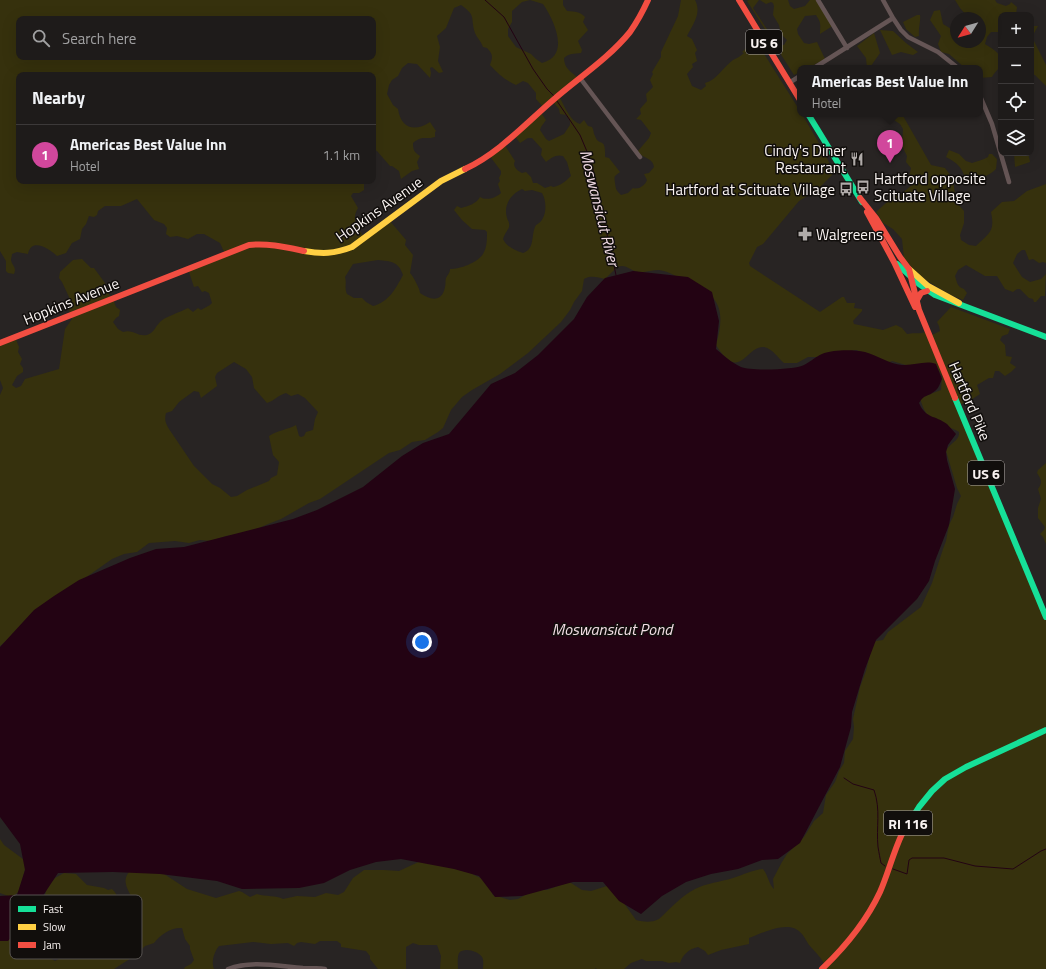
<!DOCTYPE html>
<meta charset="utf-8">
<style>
body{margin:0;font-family:"Titillium Web",sans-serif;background:#2b2827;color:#f1f3f6}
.controls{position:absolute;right:12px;top:12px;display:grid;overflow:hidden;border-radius:8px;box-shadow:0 4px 16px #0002}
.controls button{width:36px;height:36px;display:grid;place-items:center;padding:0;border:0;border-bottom:1px solid #3c3939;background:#1e1b1a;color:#f1f3f6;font:20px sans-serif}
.compass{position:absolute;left:950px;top:12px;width:36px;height:36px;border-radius:50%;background:#1e1b1a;box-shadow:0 4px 16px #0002;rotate:233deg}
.you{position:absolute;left:422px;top:642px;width:14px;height:14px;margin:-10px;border:3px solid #fff;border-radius:50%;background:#1a73e8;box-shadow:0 0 0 6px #1a73e833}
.badge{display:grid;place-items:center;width:26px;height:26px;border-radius:50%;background:#7c3aed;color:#fff;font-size:13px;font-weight:700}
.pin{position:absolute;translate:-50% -33px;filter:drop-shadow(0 1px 2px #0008)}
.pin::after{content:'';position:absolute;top:21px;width:14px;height:12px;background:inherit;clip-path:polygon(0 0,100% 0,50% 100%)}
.popup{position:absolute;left:797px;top:65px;width:186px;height:52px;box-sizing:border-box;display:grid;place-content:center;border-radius:8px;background:#1e1b1a;filter:drop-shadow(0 1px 3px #0005);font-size:13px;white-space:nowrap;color:#a1a1a2}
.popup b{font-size:15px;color:#f1f3f6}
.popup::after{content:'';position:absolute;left:50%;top:100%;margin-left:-8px;border:8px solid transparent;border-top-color:#1e1b1a}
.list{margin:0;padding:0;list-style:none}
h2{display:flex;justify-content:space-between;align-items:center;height:52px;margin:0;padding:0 16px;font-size:17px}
h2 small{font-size:13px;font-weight:400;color:#a1a1a2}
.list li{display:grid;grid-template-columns:26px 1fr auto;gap:12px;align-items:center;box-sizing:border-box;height:60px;padding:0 16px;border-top:1px solid #3c3939}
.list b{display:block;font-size:15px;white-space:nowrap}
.list p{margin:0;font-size:13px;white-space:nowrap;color:#a1a1a2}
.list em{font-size:13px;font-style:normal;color:#a1a1a2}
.icon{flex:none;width:22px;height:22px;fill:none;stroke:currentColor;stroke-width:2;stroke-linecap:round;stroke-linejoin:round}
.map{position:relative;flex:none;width:1046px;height:969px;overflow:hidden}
.search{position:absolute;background:#1e1b1a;box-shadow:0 4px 16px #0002;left:16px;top:16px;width:360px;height:44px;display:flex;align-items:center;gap:10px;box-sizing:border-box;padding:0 14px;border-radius:8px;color:#a1a1a2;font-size:15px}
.panel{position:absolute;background:#1e1b1a;box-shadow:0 4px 16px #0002;left:16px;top:72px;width:360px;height:112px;border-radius:8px}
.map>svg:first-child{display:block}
.green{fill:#36310d;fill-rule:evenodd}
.water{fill:#230313}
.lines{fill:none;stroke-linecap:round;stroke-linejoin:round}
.stream{stroke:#230313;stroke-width:1}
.street{stroke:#655555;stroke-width:4.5}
.fast{stroke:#16e098;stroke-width:6}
.slow{stroke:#ffcf43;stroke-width:6}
.jam{stroke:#f24e42;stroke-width:6}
.labels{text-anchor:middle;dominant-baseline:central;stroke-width:3;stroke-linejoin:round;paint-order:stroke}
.shield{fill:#110e0c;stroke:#b3aeac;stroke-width:1}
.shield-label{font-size:14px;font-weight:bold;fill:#f9f3f1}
.poi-label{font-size:15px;fill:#f9f3f1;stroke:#110e0c;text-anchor:end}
.street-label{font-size:15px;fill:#f9f3f1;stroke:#110e0c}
.water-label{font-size:16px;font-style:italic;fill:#f2dce4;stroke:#110e0c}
.key{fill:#110e0c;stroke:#575351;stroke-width:1}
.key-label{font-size:11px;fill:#f9f3f1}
</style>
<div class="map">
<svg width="1046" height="969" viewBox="0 0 1046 969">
<rect width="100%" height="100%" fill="#282423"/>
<path class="green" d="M0 0H563V5L567 11C576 12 579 11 585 17L583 22 588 30 578 41 582 50 581 53C574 54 569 53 564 58 564 69 572 72 579 79L559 96C564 105 570 121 580 124L584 120 588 126 592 127C594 130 593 133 595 136 599 148 606 135 605 157L609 158 620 172C614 177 614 175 615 183 616 190 616 190 621 195L628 193 633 188C638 190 645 186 647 180L644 174 649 173 654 167C653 157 642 159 638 151L649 138 651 133 641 120 636 119 641 114 640 109 647 101 646 94 653 87 650 80 653 74 652 72 661 57V52L678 16 681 0H695C702 13 693 24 687 36L692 39 697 50 695 53 697 61 692 64 693 67 687 74 692 86 701 90 706 86 705 83C717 80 723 67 733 60 737 58 741 56 744 53L742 52 751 44 761 49 800 111V114H802L820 145 832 168 837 170 811 196 809 195 799 201 763 244 757 247 749 263 750 266 820 312 842 297H844L847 303H855L854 308 862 309V311L853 321 854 324 883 330 896 325 902 328 907 334C915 332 919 335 927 331L930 336 940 331 939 326 937 322 951 307 1010 329 1008 334 1002 336 1000 340 1005 345 1006 356 1012 357 1010 363 1016 367 1011 372 1005 376 999 371H995L993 378H989L977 385 980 394 968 402 959 405 1046 613V969H822L825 966C822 958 816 953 810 946 807 943 805 937 801 933 789 919 763 933 749 938V944L721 950 708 955 705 951 698 947C689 949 683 954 680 963L676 962 669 963 662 961H646L642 959 631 963 624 969H597L595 968V969H483C483 965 484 960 482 957 478 951 464 947 459 953 457 957 458 965 458 969H440L441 956 437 945H419L413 943 406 947V969H378L370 959V956L366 951 341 947V944L337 941H320L315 944 301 942 297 943 294 946 288 943 271 944 253 942 219 946C214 952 211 962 214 969H184L185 967 191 964 194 960 190 949V946L185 939 182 928C171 927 160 935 154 943L145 946 136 955 114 969H0V932L21 927C27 933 35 937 31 946L41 958 47 956 55 961 59 959 62 944 60 942 48 943 42 937 44 927 35 917 34 913 44 899 47 887 55 878 64 873 76 874 87 885 104 888 108 890 112 889C114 891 117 894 117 897 118 902 112 918 109 922L85 919 76 923 67 941V944L74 953 83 955 97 950 111 940H114L124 930 134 923C134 917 136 909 135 904 131 893 120 883 129 872L158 870 187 889 216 898 239 891 242 892 250 897 257 894C266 897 276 895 283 899L297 896 315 897 326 893 338 895 344 892 353 878 364 870H384L399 871 425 859 458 862 474 875 487 881 493 895 510 900 518 899 534 890H547L566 883H571L582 890 591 891 610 885 626 906 636 920C644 922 651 923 659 919 670 909 681 896 695 889 707 883 720 882 733 878 743 875 752 870 763 869 768 875 769 885 774 889L773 879 782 862 787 854 804 837 814 821 823 813 826 795 835 782 839 771 844 763 845 751 853 739 854 727 853 719 860 687 866 671 872 645 876 641 883 640 888 632 921 607 932 583 943 549 946 541 949 525 953 517 957 504 961 496 957 488 946 451C949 443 960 441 959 432 951 427 945 427 938 424 927 418 923 409 920 398L941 390 942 376 935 365 913 367 892 361C880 367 867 352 856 350L817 357H808L797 363H784C778 358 773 349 764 347 746 345 740 384 716 345 721 327 725 307 709 294 702 289 694 286 687 282 679 278 669 271 659 270 652 270 645 273 638 272 631 271 625 263 618 267 616 268 608 276 605 279 598 277 590 275 584 279L582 291 574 302 570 310 561 322 528 353 500 374 472 390 462 397 451 410 443 428 438 432 425 440 412 442 400 450 389 453 320 499 309 503 281 519 268 524 250 532 226 536 211 541 200 540 189 543 175 541 149 543 137 552 124 554 112 559 61 595 0 646V395L3 388 0 380V343L15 337 19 347 18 352 22 359 20 364 23 368V372L17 376 12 385 16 388 21 386 25 379 59 369 65 329 72 319 68 307 70 302 69 297 62 282 59 278 60 272 73 260 82 259 91 268H94L105 283 111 299H113L116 307 120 310 119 316 116 318 113 322 118 329 123 332C134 329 137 337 147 335 154 333 155 327 160 322 164 317 181 312 188 308L193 312 198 308 201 310 210 305 212 303 209 293 205 291 202 292 198 286 194 287 188 269 225 254 220 243 204 234H197L188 239 177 236 170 237 166 234 167 228 164 224 154 220 137 199 121 206H105L98 211 97 215 94 217 89 216 86 224 82 229 80 239 72 243 66 253 57 256C50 249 31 237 28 254L17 252 12 254C12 256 11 258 11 260 12 266 17 267 14 274L8 273 6 271V261L0 251ZM530 0 543 4C554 20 571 56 542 63L536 59 531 54 516 47 508 36V29L512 22V11L522 2ZM461 5C477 16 470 18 475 33 477 38 481 41 483 47L487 48C493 54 493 57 490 65 498 74 505 80 516 85L523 81 528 83 536 93V99L544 108 553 102 559 109 560 114 566 115 570 121V125L564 134 549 141 546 139 540 130 541 127 546 120 540 111 514 135 520 143 528 138H532L542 149 541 155 546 162C551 158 556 154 563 156L567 162 571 176C566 181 560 186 553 187L551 186 545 188 537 183H533L531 177 526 172 522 173C517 171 512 166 515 161L504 144 489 155 501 171V174L499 178 500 181 498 184 501 193C496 198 486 201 480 197 476 204 468 206 461 208L457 206 454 210 462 220 472 229 485 230 487 232C487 239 487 248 483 254 477 263 460 269 450 269 450 273 448 274 446 278 445 281 446 284 445 287 442 303 430 300 420 293 420 289 413 276 410 273L413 255 405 245 406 240 389 220 364 237C357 227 351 220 358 208L351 196 353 193H359L364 190V184L358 181H19V75H373V149L377 151 390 166H392L399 171 401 179 412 171 419 169 417 162 420 156C414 152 413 150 413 143 423 135 425 140 435 137V132L436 131 430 122C415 132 401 129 398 109L393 105 387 94 389 85 392 80 398 76 402 68 408 63 417 64 430 78 431 73 430 68 432 67 439 73 443 72 438 61 440 47 437 36 446 28 454 8ZM19 19H373V57H19ZM522 189 525 191 532 190 542 193C547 201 547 217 539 223 537 225 536 224 535 227 531 236 535 249 523 253 514 250 507 247 503 239 505 233 508 230 509 227 510 223 508 221 507 218 503 205 511 194 522 189ZM378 260C391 261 399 262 403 275 396 288 389 302 373 306L366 302 362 298H354L347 294C344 287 347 283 345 277L353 264ZM234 362 246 369 252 377 254 388 267 403C274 401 278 395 286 393L291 396 298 394 305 398 318 412 315 419 313 430 306 432 304 436 301 437 299 436 296 425C287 430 278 430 269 436L273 455 279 462 277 475 271 478 269 481 247 490 237 496 231 497 220 488 212 484 194 466 169 429C166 424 164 420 166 413L172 411 179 402 194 391 199 392 201 398 217 386 215 377 217 373Z
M749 0H759L753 8 776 43 779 45H784L787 40 781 34 779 25 773 15 774 6 773 3 771 2 766 4 760 0H788L790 6 794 9 805 6 810 0H820L834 25 820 34C820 25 822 24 816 15L805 16 797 29 798 34 804 43 809 44 817 42 825 59 808 68H800V72L794 75 747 1Z
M955 0H995L997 3 1006 6 1010 4 1011 2 1017 7 1016 15H1001V32H991L987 37 985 44C994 50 1007 56 998 69 996 72 993 74 992 77L980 78V68H965L949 54 941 52 938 44 941 36 930 20 934 11 940 10 943 24 956 32V42H980V18H966V15L960 8Z
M917 15H920C921 21 918 29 919 36L915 37 906 29 903 22Z
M1031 26H1038L1032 37 1046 65V86L1035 75 1031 74Z
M880 30 893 31 906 43 918 52 913 55 901 52 892 55Z
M874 33 880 53 871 66 872 68H867L866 58 857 46Z
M891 114H902L931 165 945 168 953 179 956 202 964 211V223L960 235 961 240 969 245 976 246C990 232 995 232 991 212L1002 202 1014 201 1027 191 1046 184V263L1043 262 1039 263 1033 259 1029 260 1025 250H1022L1017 254 1013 263 1022 277 1030 282 1041 279 1046 274 1045 296H1041L1036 302H1034L1033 299 1029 298 1020 289H1017L1013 292 1005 289 997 276H985L966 265 958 270 955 276C957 282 957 287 964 289L967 293 963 300 949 294 926 280 914 270 904 258 902 239 893 229 883 223 876 212 896 194 899 196 913 184 908 177 910 173 911 168 906 162 907 156 902 146 903 129 900 124 891 118Z
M949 150 959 154 966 161 972 163C977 161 983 160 988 157L989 154H992L997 159 996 169C988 177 978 179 966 180 962 168 958 163 946 157Z
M1014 153H1028L1030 162 1015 167Z
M1046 463V544L1043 537 1040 534 1044 530 1045 527 1038 518V508L1041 499 1038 489C1043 482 1041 479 1037 473L1038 470Z
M0 839 4 845 27 862 19 891 15 895 11 897 0 893Z"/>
<path class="water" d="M633 271 688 277 712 292 719 321 716 349C723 355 732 363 741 367 750 371 795 370 804 365 817 358 818 353 834 351 843 350 856 350 865 352 877 355 889 364 902 365 914 366 925 360 936 364L942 379C940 383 939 388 935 391 928 397 924 394 919 403 926 419 935 415 947 424 950 427 953 431 956 434L948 445 946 452 947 460 955 489 949 525 935 561 929 581 917 599 876 640 865 669 852 712 851 727 840 767 800 843 778 859 762 860 738 869 711 874 686 882 662 896 641 914 619 901 603 882H573L522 896 495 897 479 876 454 869 401 859 376 862 350 870 324 883 299 888 242 889 217 881 160 874 113 872 58 873 27 920 8 941H0V896L17 895 25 870 20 844 0 817V647L34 610 54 596 79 580 130 558 156 549 184 547 293 519 317 510 363 487 402 456 423 443 449 434 491 384 515 373 538 355 574 319 587 297 605 278Z"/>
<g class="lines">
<path class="stream" d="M485 0 504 17 533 69 547 89 554 96
M557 101 580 135 591 161 616 275
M844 778 853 784 874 790C881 810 876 827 878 847 879 853 880 858 881 863L885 866
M893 869 907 874 909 860 912 858H944L975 866 1013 869 1041 851 1046 849"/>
<path class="street" d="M818 0 847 48
M893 18 901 30 908 37 938 52 958 68
M814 68 893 18 883 0
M580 78 640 157
M789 83 800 76
M980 96 992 124 1009 182
M228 969C252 960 278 966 303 968 310 968 318 968 325 969"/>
<path class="fast" d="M808 114 862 202
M897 264 919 284 935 295 1046 337
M955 398 1046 617
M902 834 919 807 932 791 945 779 966 767 1046 730"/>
<path class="slow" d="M304 251C322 254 334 254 352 247L441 181 465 169
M909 269 928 286 959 303"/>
<path class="jam" d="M739 0 800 100
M465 169C499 153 524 125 552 101 578 78 608 59 630 32 637 22 643 11 648 0
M860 198 876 218 900 257 909 269 919 310 955 398
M867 212 894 262 915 307
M917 300 921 293 927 291
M0 343 249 245C268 243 285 247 304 251
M822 969C845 947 866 922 880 892 888 874 893 853 902 834"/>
</g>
<defs>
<g id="restaurant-bare" transform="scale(1.08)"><path d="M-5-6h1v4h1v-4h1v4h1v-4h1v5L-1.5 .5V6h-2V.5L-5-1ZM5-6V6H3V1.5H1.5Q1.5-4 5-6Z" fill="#b0aba9" stroke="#110e0c" stroke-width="2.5" paint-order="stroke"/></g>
<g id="bus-bare" transform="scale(1.08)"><path d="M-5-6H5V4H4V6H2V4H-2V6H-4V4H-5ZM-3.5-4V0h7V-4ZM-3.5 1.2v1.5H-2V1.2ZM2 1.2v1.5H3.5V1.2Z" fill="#b0aba9" stroke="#110e0c" stroke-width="2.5" paint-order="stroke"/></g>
<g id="pharmacy-bare" transform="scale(1.08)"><path d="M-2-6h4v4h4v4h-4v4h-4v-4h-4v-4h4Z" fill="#b0aba9" stroke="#110e0c" stroke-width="2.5" paint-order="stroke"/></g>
</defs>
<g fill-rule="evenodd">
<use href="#restaurant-bare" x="857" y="159"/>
<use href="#bus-bare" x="863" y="187"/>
<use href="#bus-bare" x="846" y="189"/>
<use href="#pharmacy-bare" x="805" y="234"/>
</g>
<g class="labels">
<g class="shield">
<rect x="746" y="30" width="36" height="24" rx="3"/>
<rect x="968" y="461" width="36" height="24" rx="3"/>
<rect x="884" y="811" width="48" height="24" rx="3"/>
</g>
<g class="shield-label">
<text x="764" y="42">US 6</text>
<text x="986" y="473">US 6</text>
<text x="908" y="823">RI 116</text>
</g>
<g class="poi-label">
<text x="846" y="150">Cindy's Diner<tspan x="846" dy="17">Restaurant</tspan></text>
<text x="874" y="178" text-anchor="start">Hartford opposite<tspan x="874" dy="17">Scituate Village</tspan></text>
<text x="835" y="189">Hartford at Scituate Village</text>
<text x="816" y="234" text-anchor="start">Walgreens</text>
</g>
<g class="street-label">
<text transform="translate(379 209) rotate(-35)">Hopkins Avenue</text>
<text transform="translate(71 301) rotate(-22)">Hopkins Avenue</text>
<text transform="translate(970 401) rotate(67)">Hartford Pike</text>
</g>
<g class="water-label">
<text transform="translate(600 208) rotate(76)">Moswansicut River</text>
<text x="612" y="629">Moswansicut Pond</text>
</g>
</g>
<rect x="10" y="895" width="132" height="64" rx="6" class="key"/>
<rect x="18" y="906" width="18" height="6" fill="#16e098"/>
<rect x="18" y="924" width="18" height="6" fill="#ffcf43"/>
<rect x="18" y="942" width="18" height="6" fill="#f24e42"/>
<g class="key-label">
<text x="43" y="913">Fast</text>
<text x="43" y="931">Slow</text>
<text x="43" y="949">Jam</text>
</g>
</svg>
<div class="controls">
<button>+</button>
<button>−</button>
<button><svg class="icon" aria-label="locate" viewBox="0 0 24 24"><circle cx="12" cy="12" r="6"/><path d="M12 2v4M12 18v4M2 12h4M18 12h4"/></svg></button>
<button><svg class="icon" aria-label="layers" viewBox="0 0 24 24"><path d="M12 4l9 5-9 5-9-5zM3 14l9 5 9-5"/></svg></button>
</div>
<svg class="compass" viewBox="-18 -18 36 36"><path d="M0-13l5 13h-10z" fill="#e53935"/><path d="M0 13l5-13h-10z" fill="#a1a1a2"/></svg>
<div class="you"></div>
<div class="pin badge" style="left:890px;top:163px;background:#d1479c">1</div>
<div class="popup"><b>Americas Best Value Inn</b>Hotel</div>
<div class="search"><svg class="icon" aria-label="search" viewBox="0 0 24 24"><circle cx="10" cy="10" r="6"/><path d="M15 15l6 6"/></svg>Search here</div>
<section class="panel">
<h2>Nearby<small></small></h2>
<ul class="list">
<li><span class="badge" style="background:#d1479c">1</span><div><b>Americas Best Value Inn</b><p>Hotel</p></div><em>1.1 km</em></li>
</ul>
</section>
</div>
